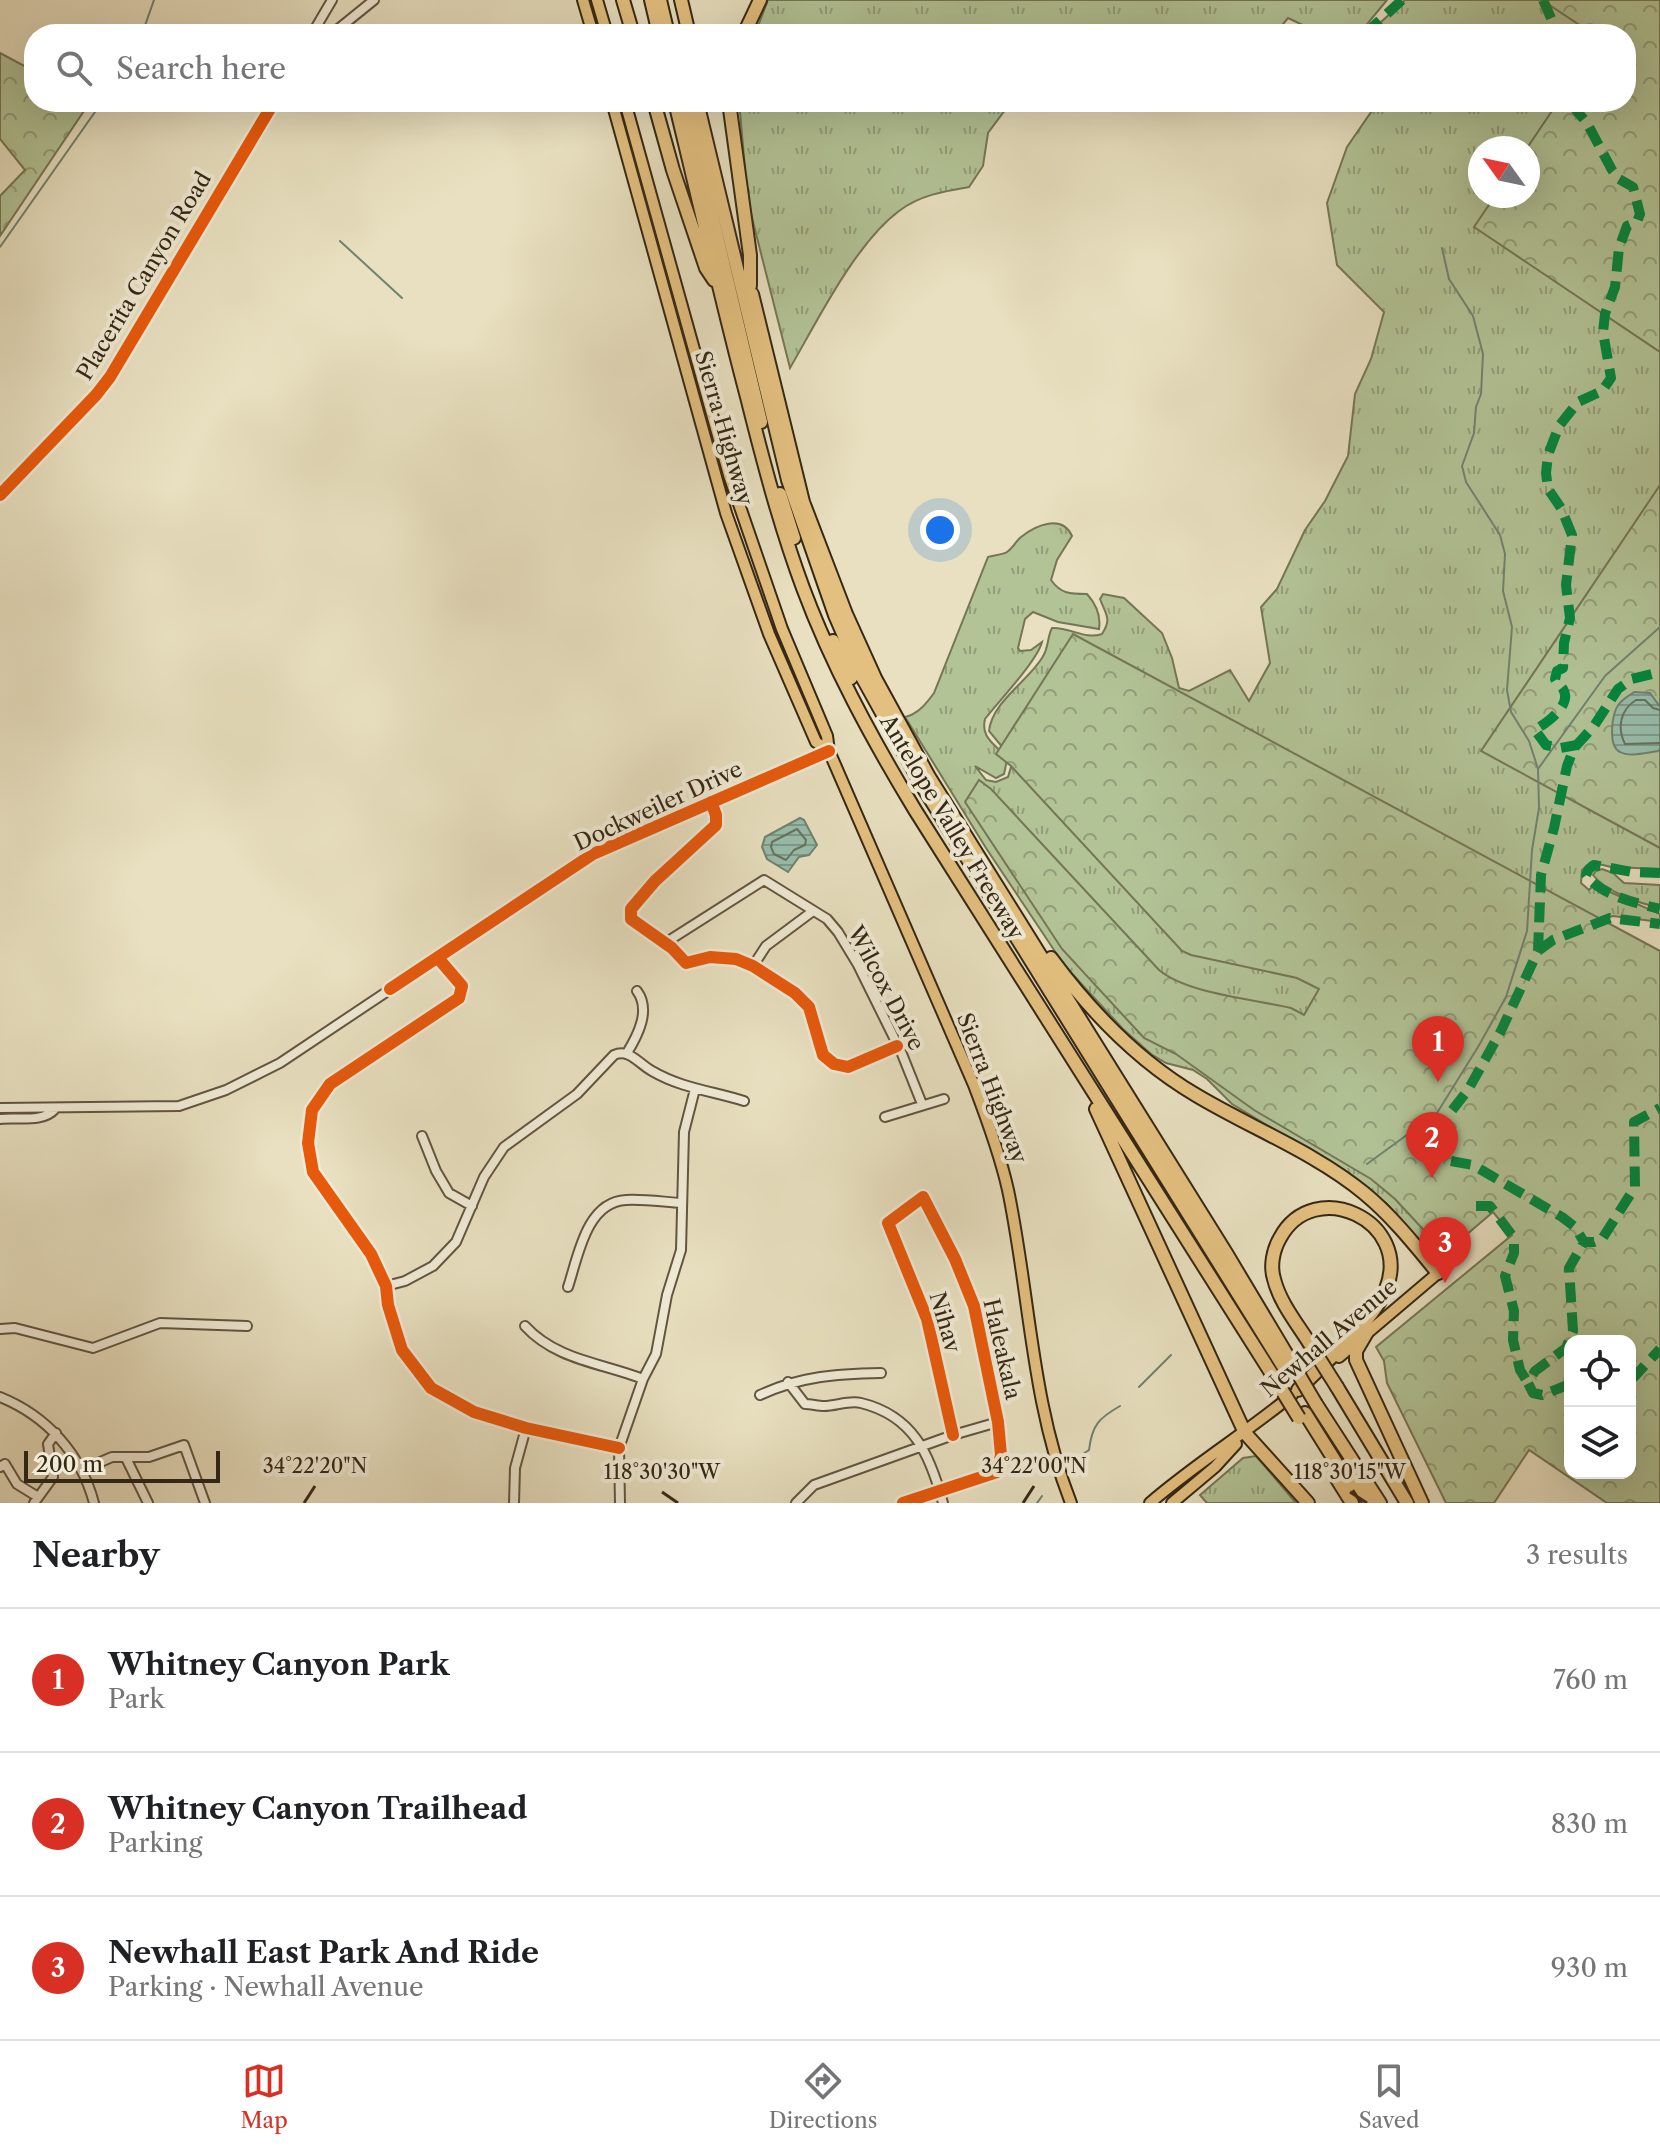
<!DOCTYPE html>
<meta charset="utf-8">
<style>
body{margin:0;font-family:"Libre Caslon Text",serif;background:#f2f2f2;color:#202124}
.controls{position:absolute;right:24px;bottom:24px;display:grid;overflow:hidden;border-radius:16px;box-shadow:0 8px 32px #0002}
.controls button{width:72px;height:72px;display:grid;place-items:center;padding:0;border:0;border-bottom:2px solid #e0e0e0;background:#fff;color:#202124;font:40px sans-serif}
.compass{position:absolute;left:1468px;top:136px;width:72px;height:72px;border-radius:50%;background:#fff;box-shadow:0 8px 32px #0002;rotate:303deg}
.scale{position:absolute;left:24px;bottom:20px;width:196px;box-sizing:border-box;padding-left:8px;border:4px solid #352815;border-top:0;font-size:22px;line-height:28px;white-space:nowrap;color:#352815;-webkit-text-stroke:6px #f0ebd6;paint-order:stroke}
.you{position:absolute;left:940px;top:530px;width:28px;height:28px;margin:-20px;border:6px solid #fff;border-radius:50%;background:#1a73e8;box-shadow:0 0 0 12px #1a73e833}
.badge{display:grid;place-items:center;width:52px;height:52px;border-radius:50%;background:#d93025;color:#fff;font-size:26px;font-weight:700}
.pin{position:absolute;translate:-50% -66px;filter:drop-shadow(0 2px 4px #0008)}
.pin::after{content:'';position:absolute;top:42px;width:28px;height:24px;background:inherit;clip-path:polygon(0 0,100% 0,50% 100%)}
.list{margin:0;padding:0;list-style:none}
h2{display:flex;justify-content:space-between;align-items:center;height:104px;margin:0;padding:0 32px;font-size:34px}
h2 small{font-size:26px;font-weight:400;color:#757577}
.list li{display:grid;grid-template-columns:52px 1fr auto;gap:24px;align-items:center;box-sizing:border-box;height:144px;padding:0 32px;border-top:2px solid #e0e0e0}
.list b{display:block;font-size:30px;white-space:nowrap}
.list p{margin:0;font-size:26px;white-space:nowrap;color:#757577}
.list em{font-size:26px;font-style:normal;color:#757577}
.icon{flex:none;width:44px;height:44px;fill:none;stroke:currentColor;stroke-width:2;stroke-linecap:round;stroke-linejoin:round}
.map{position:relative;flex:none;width:1660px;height:1503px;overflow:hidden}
.search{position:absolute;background:#fff;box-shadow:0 8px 32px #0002;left:24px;right:24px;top:24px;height:88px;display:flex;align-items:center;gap:20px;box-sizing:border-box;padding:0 28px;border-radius:32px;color:#757577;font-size:30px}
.sheet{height:536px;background:#fff}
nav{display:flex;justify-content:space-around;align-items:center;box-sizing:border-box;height:112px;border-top:2px solid #e0e0e0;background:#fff;font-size:22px;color:#757577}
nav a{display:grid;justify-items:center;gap:4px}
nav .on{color:#d93025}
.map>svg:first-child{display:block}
.grass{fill:url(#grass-tufts);stroke:#747656;stroke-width:2;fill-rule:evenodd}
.park{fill:url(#park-crowns);stroke:#747656;stroke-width:2;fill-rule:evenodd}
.water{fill:url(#water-rules);stroke:#708270;stroke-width:2}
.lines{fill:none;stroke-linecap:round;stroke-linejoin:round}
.shore{stroke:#667360;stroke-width:2}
.stream{stroke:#708270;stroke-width:2}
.minor-casing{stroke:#625640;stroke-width:12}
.major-casing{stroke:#352815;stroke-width:14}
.highway-casing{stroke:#352815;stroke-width:16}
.minor{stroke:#f0ebd6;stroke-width:8}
.major{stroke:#e4c080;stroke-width:10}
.highway{stroke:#e4c080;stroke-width:12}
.highway-bridge-casing{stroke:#352815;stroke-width:16;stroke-linecap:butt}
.highway-bridge{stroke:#e4c080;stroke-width:12}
.quiet{stroke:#00873e;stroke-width:10;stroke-dasharray:20 10;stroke-linecap:butt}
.cycleway-casing{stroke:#f0ebd6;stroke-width:17}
.cycleway{stroke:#e8590c;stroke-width:12}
.ticks{fill:none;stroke:#352815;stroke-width:3}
.labels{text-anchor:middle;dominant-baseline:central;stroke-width:8;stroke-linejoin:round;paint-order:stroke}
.street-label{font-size:22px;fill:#352815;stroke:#f0ebd6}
.ticks-label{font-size:20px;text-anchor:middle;fill:#352815;stroke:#f0ebd6;stroke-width:8;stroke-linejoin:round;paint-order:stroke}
</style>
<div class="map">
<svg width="1660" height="1503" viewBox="0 0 1660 1503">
<defs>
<pattern id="grass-tufts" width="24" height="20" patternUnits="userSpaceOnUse" patternTransform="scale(2)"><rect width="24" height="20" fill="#b2c396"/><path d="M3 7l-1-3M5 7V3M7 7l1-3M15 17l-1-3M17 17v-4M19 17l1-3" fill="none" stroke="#929e79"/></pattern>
<pattern id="park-crowns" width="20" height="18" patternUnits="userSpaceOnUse" patternTransform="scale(2)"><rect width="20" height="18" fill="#b2c396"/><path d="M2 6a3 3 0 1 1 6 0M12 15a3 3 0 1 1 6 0" fill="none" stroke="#929e79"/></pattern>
<pattern id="water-rules" width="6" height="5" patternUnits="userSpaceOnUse" patternTransform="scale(2)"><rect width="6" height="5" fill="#98beac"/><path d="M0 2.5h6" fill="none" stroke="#7d9a8b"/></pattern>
</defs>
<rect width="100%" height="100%" fill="#e8e0c0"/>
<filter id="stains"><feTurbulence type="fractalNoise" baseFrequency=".0025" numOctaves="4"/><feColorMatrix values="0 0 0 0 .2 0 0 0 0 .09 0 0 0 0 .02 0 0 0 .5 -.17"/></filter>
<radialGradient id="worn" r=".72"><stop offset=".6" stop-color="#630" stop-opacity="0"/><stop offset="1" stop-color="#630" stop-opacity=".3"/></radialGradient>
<path class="grass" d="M768 0H1387L1359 34H1322L1288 18 1275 34H755Z
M1405 0H1660V869L1611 867 1591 862 1582 870 1581 883 1589 890 1594 885 1660 914V922L1613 916 1583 926 1442 1248 1436 1254H1431L1387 1204 1359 1181 1232 1104 1207 1079 1193 1070 1166 1063 1151 1054 1123 1029 1064 965 986 848 905 717C918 714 926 704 934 693L988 557C993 555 1003 555 1007 552 1013 548 1016 541 1021 537 1036 525 1062 514 1072 536L1057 560 1051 580C1061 594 1070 594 1087 594 1096 604 1101 616 1099 629L1058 622 1033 612 1025 619 1018 648 1020 651 1031 650 1042 642C1037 661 999 701 985 719 980 740 998 744 1007 760L1004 774 996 778 975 766 986 780 996 782 1008 777 1013 760 989 731C992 702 1028 681 1042 658 1049 648 1047 637 1052 628 1070 627 1085 640 1102 634 1112 619 1106 615 1100 599L1103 594 1124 598 1162 633 1172 658 1179 688 1189 691 1230 670 1249 701 1270 663 1261 607 1277 589 1305 530 1325 501 1348 456 1355 394 1371 359 1384 312 1337 265 1327 203 1347 147 1378 102H1626V34H1368ZM1480 148H1528V196H1480Z
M741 102H1011L988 133 983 166 969 187C945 191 920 195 899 211 855 244 818 320 790 368L748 202 740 112Z
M1602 869 1613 873 1624 883 1660 885V908C1639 903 1606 892 1593 875L1596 871Z
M1256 1456 1296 1503H1207L1200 1495 1243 1458Z"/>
<path class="park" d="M1542 0H1660V352L1474 227 1495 196H1528L1527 148 1558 102H1626V34H1593Z
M0 53 34 71V102H90L0 236V196L25 170 0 139Z
M1660 485V848L1481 751Z
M1073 634 1660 951V1503H1607L1529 1450 1494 1503H1446L1387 1383 1384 1361 1376 1347 1512 1235 1493 1212 1445 1253 1395 1199 1371 1179 1254 1110 1176 1054 1144 1038 1062 949 965 802 979 780 991 789 1159 970C1188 994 1253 999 1291 1008L1304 1015 1319 989 1297 978 1191 955 1182 951 1011 766 996 754ZM1570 1341H1630V1473H1570Z"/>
<path class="water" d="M1634 692 1650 693 1660 707V749L1658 751C1647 753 1629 757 1620 752 1608 746 1612 719 1616 709 1619 701 1627 697 1634 692Z
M800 818 804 820 817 845 809 855 799 857 788 872 767 859 762 847 765 837Z"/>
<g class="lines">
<path class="shore" d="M1660 710 1653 708 1645 700H1636C1620 710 1617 728 1625 744L1660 743
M797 829 806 840 805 845 794 850 786 860 774 854 771 847 772 842Z"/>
<path class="stream" d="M142 34 154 0
M340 241 402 298
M0 247 102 102
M1442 248 1449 279 1473 316 1483 354 1481 394 1476 407 1474 433 1462 466 1466 482 1500 535 1505 554 1503 591 1512 627 1507 690 1511 712 1529 741 1538 769
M1367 1164 1437 1113 1478 1047 1506 997 1527 931 1532 850 1539 808 1538 769 1605 676 1660 627
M1139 1387 1171 1355
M1074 1460 1089 1450C1092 1425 1099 1418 1120 1406
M1037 1503 1042 1496"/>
<g class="minor-casing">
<path id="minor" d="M312 34 332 0
M332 34 374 0
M0 495 96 395 110 377 274 102
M711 802 716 815V825L655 881 631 909V919L672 948 686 963 710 957 736 959 753 966 795 993 809 1007 823 1055 834 1064 848 1067 897 1046
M665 943 764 880 827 919 838 932 858 965 902 1054 922 1104
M438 958 462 986 459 998 330 1084 312 1110 308 1143 313 1172 371 1254 386 1286 388 1305 402 1350 431 1388 474 1412 526 1428 619 1448
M753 966 766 946 813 911
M627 1053C638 1035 651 1010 637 991
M0 1108 179 1106 226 1090 280 1063 593 854 829 751
M885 1117 944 1099
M0 1119C18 1117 43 1123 55 1109
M422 1136 436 1171 449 1193 472 1206
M386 1286 405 1281 433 1266 456 1242 484 1177 504 1147 577 1094 614 1055C629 1048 639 1064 652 1071 681 1088 712 1091 744 1101
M568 1287C578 1257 586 1202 626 1200 644 1199 664 1202 682 1203
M525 1326C556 1360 602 1363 643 1379
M0 1329 15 1328 93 1348 160 1323 247 1326
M788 1382 805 1404C811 1404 818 1406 824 1406 836 1406 849 1400 861 1403 914 1416 930 1455 943 1503
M760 1395C801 1376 836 1374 881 1373
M0 1397C47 1416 81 1454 94 1503
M126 1458 148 1503
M0 1467 5 1464 17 1484 38 1497
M82 1470 112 1457H149L184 1445 205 1503
M34 1503 53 1477 48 1444 56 1433
M514 1503 515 1468 526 1428
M620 1503 619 1448 643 1379 656 1354 667 1295 681 1250 684 1132 695 1089
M796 1503 814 1485 953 1435 998 1422
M903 1503 997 1472 1001 1455 998 1422 974 1306 955 1259 923 1197 888 1223 927 1319 953 1435"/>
</g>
<g class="major-casing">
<path id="major" d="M583 0 593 34
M597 0 607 34
M612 102 726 513 769 634 816 742 829 751
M625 102 729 475 782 629 827 736 829 751 974 1085C987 1119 1000 1154 1008 1190 1030 1295 1031 1402 1071 1503
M1339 1357 1438 1273
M1150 1503C1195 1464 1246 1433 1292 1395
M1172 1503 1215 1467 1236 1444"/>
</g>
<g class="highway-casing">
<path id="highway" d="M623 0 633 34
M651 0 659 34
M660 0 668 34
M681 0 689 34
M744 34 760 0
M654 102 673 170 706 268 714 280
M675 102C699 200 721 299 747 397 763 461 780 526 803 588 832 666 872 739 915 810L1275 1379
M685 102 761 422
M697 102 788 480 835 615 861 675 923 787 1286 1371
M729 102 750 255V286
M752 294 803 502 846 614 875 678 929 777 1226 1253 1293 1365
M780 494 794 538
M833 641 851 678
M1051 958C1091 1012 1138 1061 1196 1095 1251 1128 1314 1152 1364 1193 1392 1216 1415 1245 1438 1273
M1096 1109 1245 1433 1308 1503
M1366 1334 1356 1351V1360L1422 1503
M1337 1387 1407 1503
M1298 1390C1323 1364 1374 1321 1386 1289 1413 1221 1314 1175 1280 1238 1273 1250 1270 1266 1274 1279 1280 1304 1300 1327 1313 1349
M1316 1404 1380 1503
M1305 1413 1350 1485
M1350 1472 1370 1503
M1337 1479 1352 1503"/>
</g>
<use href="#minor" class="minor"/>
<use href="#major" class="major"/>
<use href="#highway" class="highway"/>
<g class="highway-bridge-casing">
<path id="highway-bridge" d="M1313 1349 1337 1387
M1293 1365 1316 1404
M1275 1379 1299 1418"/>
</g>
<use href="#highway-bridge" class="highway-bridge"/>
<path class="quiet" d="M1543 0 1558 34
M1365 34 1402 0
M1575 102 1576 110 1587 123 1612 170 1619 179 1633 187 1640 214 1637 222 1627 226 1619 248 1615 287 1605 314 1603 332 1611 378 1602 391 1578 402 1559 426 1548 455 1546 473 1548 489 1561 508 1572 535 1566 585 1570 618 1564 643 1563 668 1557 671 1555 679C1557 683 1560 685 1563 689 1573 705 1546 723 1535 730L1546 745 1560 748 1577 745
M1660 873 1632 872 1594 865 1589 869 1586 875C1602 896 1636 903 1660 909
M1538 951 1553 940 1610 918 1660 924
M1438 1134 1436 1131 1468 1090 1501 1031 1538 951 1541 875 1554 828 1567 766 1574 748 1594 726 1618 689 1632 679 1660 672
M1451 1161 1473 1165 1562 1217 1575 1227 1584 1242H1594L1602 1239 1635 1187 1634 1122 1660 1108
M1476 1206H1490L1514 1238V1253L1505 1276 1514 1311 1513 1340 1520 1370 1528 1383
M1630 1375 1634 1377 1660 1349
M1570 1384 1542 1395 1533 1393 1528 1383 1535 1371 1566 1348 1573 1331 1569 1268 1584 1242"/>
<g class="cycleway-casing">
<path id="cycleway" d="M0 495 96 395 110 377 274 102
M711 802 716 815V825L655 881 631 909V919L672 948 686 963 710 957 736 959 753 966 795 993 809 1007 823 1055 834 1064 848 1067 897 1046
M438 958 462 986 459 998 330 1084 312 1110 308 1143 313 1172 371 1254 386 1286 388 1305 402 1350 431 1388 474 1412 526 1428 619 1448
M390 989 593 854 829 751
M903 1503 997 1472 1001 1455 998 1422 974 1306 955 1259 923 1197 888 1223 927 1319 953 1435"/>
</g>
<use href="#cycleway" class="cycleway"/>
</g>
<path class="ticks" d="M662 1492 678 1503M1350 1492 1367 1503M304 1503 315 1486M1023 1503 1034 1486"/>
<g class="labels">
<g class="street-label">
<text transform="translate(144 276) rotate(-59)">Placerita Canyon Road</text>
<text transform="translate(724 428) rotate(74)">Sierra Highway</text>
<text transform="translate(658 806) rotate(-25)">Dockweiler Drive</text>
<text transform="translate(952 827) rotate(59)">Antelope Valley Freeway</text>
<text transform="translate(886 988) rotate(62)">Wilcox Drive</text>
<text transform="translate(992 1088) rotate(69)">Sierra Highway</text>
<text transform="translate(945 1322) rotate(74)">Nihav</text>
<text transform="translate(1329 1338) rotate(-40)">Newhall Avenue</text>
<text transform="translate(1002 1349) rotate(77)">Haleakala</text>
</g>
</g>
<g class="ticks-label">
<text x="315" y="1473">34°22'20"N</text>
<text x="1034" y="1473">34°22'00"N</text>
<text x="662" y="1479">118°30'30"W</text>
<text x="1350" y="1479">118°30'15"W</text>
</g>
<rect width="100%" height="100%" filter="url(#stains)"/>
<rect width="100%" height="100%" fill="url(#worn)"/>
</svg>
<div class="controls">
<button><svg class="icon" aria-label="locate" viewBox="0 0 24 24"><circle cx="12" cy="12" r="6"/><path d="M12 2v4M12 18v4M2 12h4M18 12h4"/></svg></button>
<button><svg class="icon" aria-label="layers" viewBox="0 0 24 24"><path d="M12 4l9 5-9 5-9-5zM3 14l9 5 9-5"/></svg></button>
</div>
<svg class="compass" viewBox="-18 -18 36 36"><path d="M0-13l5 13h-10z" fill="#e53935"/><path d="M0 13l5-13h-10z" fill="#757577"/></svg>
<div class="scale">200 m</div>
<div class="you"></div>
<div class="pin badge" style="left:1438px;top:1082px">1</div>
<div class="pin badge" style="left:1432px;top:1178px">2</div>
<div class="pin badge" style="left:1445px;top:1283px">3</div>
<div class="search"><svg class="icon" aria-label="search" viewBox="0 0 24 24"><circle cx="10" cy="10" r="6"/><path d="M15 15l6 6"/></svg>Search here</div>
</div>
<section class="sheet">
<h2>Nearby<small>3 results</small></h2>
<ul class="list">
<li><span class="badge">1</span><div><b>Whitney Canyon Park</b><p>Park</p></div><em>760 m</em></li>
<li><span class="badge">2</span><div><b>Whitney Canyon Trailhead</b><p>Parking</p></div><em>830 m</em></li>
<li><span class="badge">3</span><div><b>Newhall East Park And Ride</b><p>Parking · Newhall Avenue</p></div><em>930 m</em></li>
</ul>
</section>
<nav>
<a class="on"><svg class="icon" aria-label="map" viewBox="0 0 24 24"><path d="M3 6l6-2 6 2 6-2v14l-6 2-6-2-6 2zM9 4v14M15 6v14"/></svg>Map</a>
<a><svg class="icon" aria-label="directions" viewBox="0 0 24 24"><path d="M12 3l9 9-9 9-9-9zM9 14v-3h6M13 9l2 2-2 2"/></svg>Directions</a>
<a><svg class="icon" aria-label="saved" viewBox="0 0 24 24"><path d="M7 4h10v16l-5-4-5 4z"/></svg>Saved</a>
</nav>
